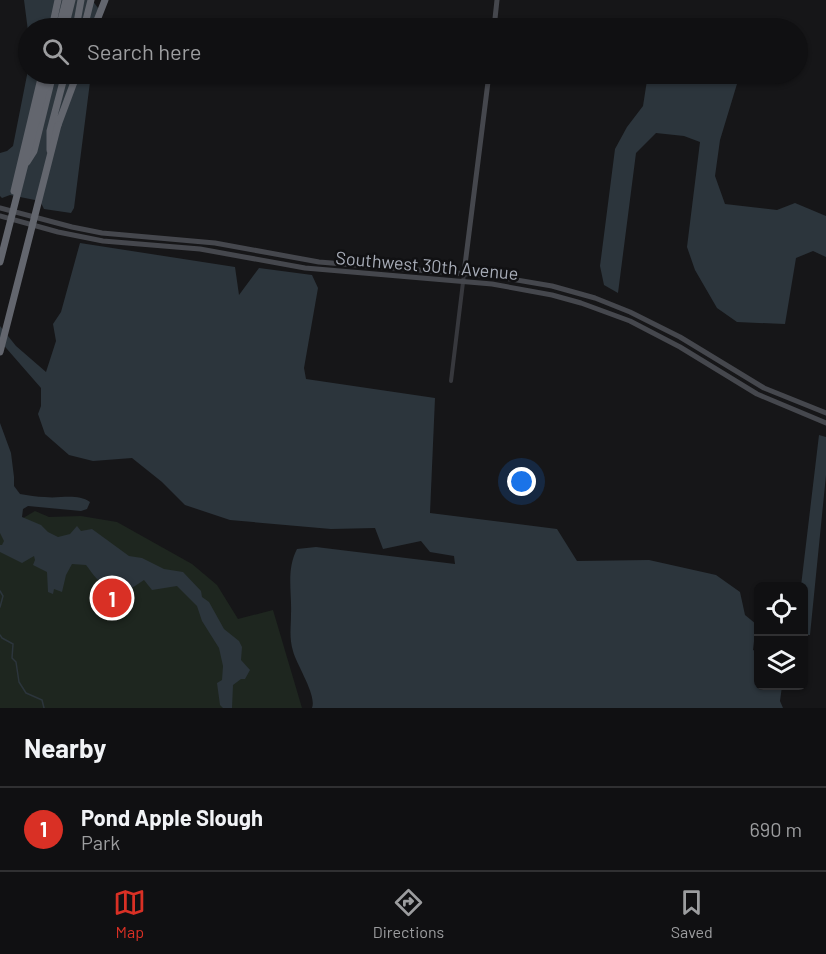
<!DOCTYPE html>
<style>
body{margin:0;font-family:Barlow,sans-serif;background:#19191b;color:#f1f3f6}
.controls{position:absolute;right:18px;bottom:18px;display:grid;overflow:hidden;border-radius:9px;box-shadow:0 2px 4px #0004}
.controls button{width:54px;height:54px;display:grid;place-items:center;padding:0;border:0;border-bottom:2px solid #303032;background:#101012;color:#f1f3f6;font:30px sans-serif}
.you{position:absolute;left:522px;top:482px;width:21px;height:21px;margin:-15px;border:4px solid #fff;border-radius:50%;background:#1a73e8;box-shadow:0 0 0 9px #1a73e833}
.badge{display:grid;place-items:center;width:39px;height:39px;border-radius:50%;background:#d93025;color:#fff;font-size:20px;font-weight:700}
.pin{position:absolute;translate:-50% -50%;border:3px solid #fff;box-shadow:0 2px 6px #0006}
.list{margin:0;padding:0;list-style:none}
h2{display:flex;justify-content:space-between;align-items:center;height:78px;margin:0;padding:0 24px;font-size:26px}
h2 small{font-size:20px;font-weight:400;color:#9c9d9f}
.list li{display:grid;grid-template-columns:39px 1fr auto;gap:18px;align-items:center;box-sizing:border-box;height:84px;padding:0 24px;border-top:2px solid #303032}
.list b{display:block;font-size:22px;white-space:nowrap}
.list p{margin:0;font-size:20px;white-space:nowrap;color:#9c9d9f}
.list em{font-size:20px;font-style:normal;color:#9c9d9f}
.icon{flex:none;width:33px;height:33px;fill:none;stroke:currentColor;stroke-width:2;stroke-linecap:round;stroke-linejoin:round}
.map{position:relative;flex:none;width:826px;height:708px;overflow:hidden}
.search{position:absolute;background:#101012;box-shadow:0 2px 4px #0004;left:18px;right:18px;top:18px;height:66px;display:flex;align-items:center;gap:15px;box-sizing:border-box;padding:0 21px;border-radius:33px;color:#9c9d9f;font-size:22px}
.sheet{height:162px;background:#101012}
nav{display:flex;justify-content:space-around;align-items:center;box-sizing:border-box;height:84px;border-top:2px solid #303032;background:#101012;font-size:16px;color:#9c9d9f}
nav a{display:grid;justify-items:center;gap:3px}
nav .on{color:#d93025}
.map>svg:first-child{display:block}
.green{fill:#1e261f}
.water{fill:#2c353c}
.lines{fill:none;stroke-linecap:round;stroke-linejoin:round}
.stream{stroke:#2c353c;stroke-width:1.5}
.street{stroke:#37383d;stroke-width:4}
.secondary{stroke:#45474d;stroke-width:5}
.highway{stroke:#63666e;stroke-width:7}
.highway-bridge{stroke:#63666e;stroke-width:7}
.labels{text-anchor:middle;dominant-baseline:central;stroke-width:5;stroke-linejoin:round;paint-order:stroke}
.street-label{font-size:18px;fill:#a8adb8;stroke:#111113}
</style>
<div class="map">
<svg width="826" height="708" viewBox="0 0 826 708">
<rect width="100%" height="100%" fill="#161618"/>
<path class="green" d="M35 511 49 517 81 516 117 522 192 564 217 585 238 619 273 610 302 708H0V526L8 527Z"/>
<path class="water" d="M24 0H92L98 8 100 28H28V31Z
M28 70V74H91L74 208 71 213 44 209 40 201 10 195 2 198 0 196V153L7 151 13 146Z
M648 74H740L720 140 715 176 725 204 777 210 795 203 826 216V257L813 251 796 258 785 324 737 322 717 308 695 270 687 247 700 142 684 136 656 133 636 153 618 293 604 285 600 266 615 149 627 127 643 106Z
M80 243 235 267 239 295 259 268 312 275 318 288 304 368 306 379 435 398 430 513 557 529 577 561 649 560 716 575 740 592 745 615 756 624 753 650 758 652V686H782L780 701 783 708H312C317 695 297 666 293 651 289 638 291 627 291 614 292 592 286 570 297 549L316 547 455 564 454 556 430 552 421 541 383 549 375 528 331 529 230 520 185 505 162 482 132 458 93 461 69 455 45 434 38 414 41 406V388L0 341V326L16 346 46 372 56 341 53 324 61 312Z
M0 423 11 453 14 477V486L20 494C28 495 37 497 45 497 59 499 77 493 90 502L87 509 81 511 28 506 23 509 22 517 41 525 48 532 58 537 70 534 77 526 81 531 92 529 129 556 142 558 164 569 183 572 201 591 202 597 209 602 224 629 239 641 242 647 241 660 250 670 245 679H241L233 685 232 708H223L220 705 217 683 222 680 223 666 219 648 202 621 197 606 177 586 152 590 144 580 132 588 115 584 110 588C98 583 93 574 86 565L72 564 66 575 62 592 54 589 53 594 48 592 47 572 33 565 35 560 34 556 22 563 0 552V545H2L4 541 0 533Z
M819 435 826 437V475L810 635H804V586H801Z"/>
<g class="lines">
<path class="stream" d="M0 591 3 596 0 607
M0 635 2 638 13 644 12 658 16 662 19 682 26 693 42 700 44 708"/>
<path class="street" d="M451 381 464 274"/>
<path class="secondary" d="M494 28 497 0
M0 208 72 227 102 233 215 243 319 262 493 276 552 286 595 298 630 312 680 337 764 388 826 413
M0 216 58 232 103 241 200 249 305 268 492 284 552 295 581 303 630 321 680 347 757 394 826 423
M464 273 489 74"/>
<path class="highway" d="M52 28 58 0
M59 28 66 0
M65 28 72 0
M76 28 81 0
M84 28 91 0
M94 28 105 0
M58 125 77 74
M50 150V131L65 74
M27 162 34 151 53 74"/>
<path class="highway-bridge" d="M14 191 42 74
M0 262 48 74
M0 352 58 125"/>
</g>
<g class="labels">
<g class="street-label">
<text transform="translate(427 265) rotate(5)">Southwest 30th Avenue</text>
</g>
</g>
</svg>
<div class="controls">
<button><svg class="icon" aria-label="locate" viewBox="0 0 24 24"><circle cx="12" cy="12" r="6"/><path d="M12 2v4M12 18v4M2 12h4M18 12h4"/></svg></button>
<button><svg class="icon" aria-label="layers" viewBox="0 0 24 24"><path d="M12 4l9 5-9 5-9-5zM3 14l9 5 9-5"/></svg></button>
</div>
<div class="you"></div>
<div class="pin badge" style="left:112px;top:598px">1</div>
<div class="search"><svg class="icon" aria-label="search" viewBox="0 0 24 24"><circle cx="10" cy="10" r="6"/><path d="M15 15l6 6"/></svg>Search here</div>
</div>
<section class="sheet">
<h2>Nearby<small></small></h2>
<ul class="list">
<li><span class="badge">1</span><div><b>Pond Apple Slough</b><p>Park</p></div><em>690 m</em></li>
</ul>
</section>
<nav>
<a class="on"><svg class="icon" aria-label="map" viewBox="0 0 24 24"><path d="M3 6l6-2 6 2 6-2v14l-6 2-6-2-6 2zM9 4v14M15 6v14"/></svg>Map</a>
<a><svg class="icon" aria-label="directions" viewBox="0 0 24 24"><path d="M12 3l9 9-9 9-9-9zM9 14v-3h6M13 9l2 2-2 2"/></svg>Directions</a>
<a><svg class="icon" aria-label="saved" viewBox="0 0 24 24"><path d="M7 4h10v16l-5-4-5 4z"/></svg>Saved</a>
</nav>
